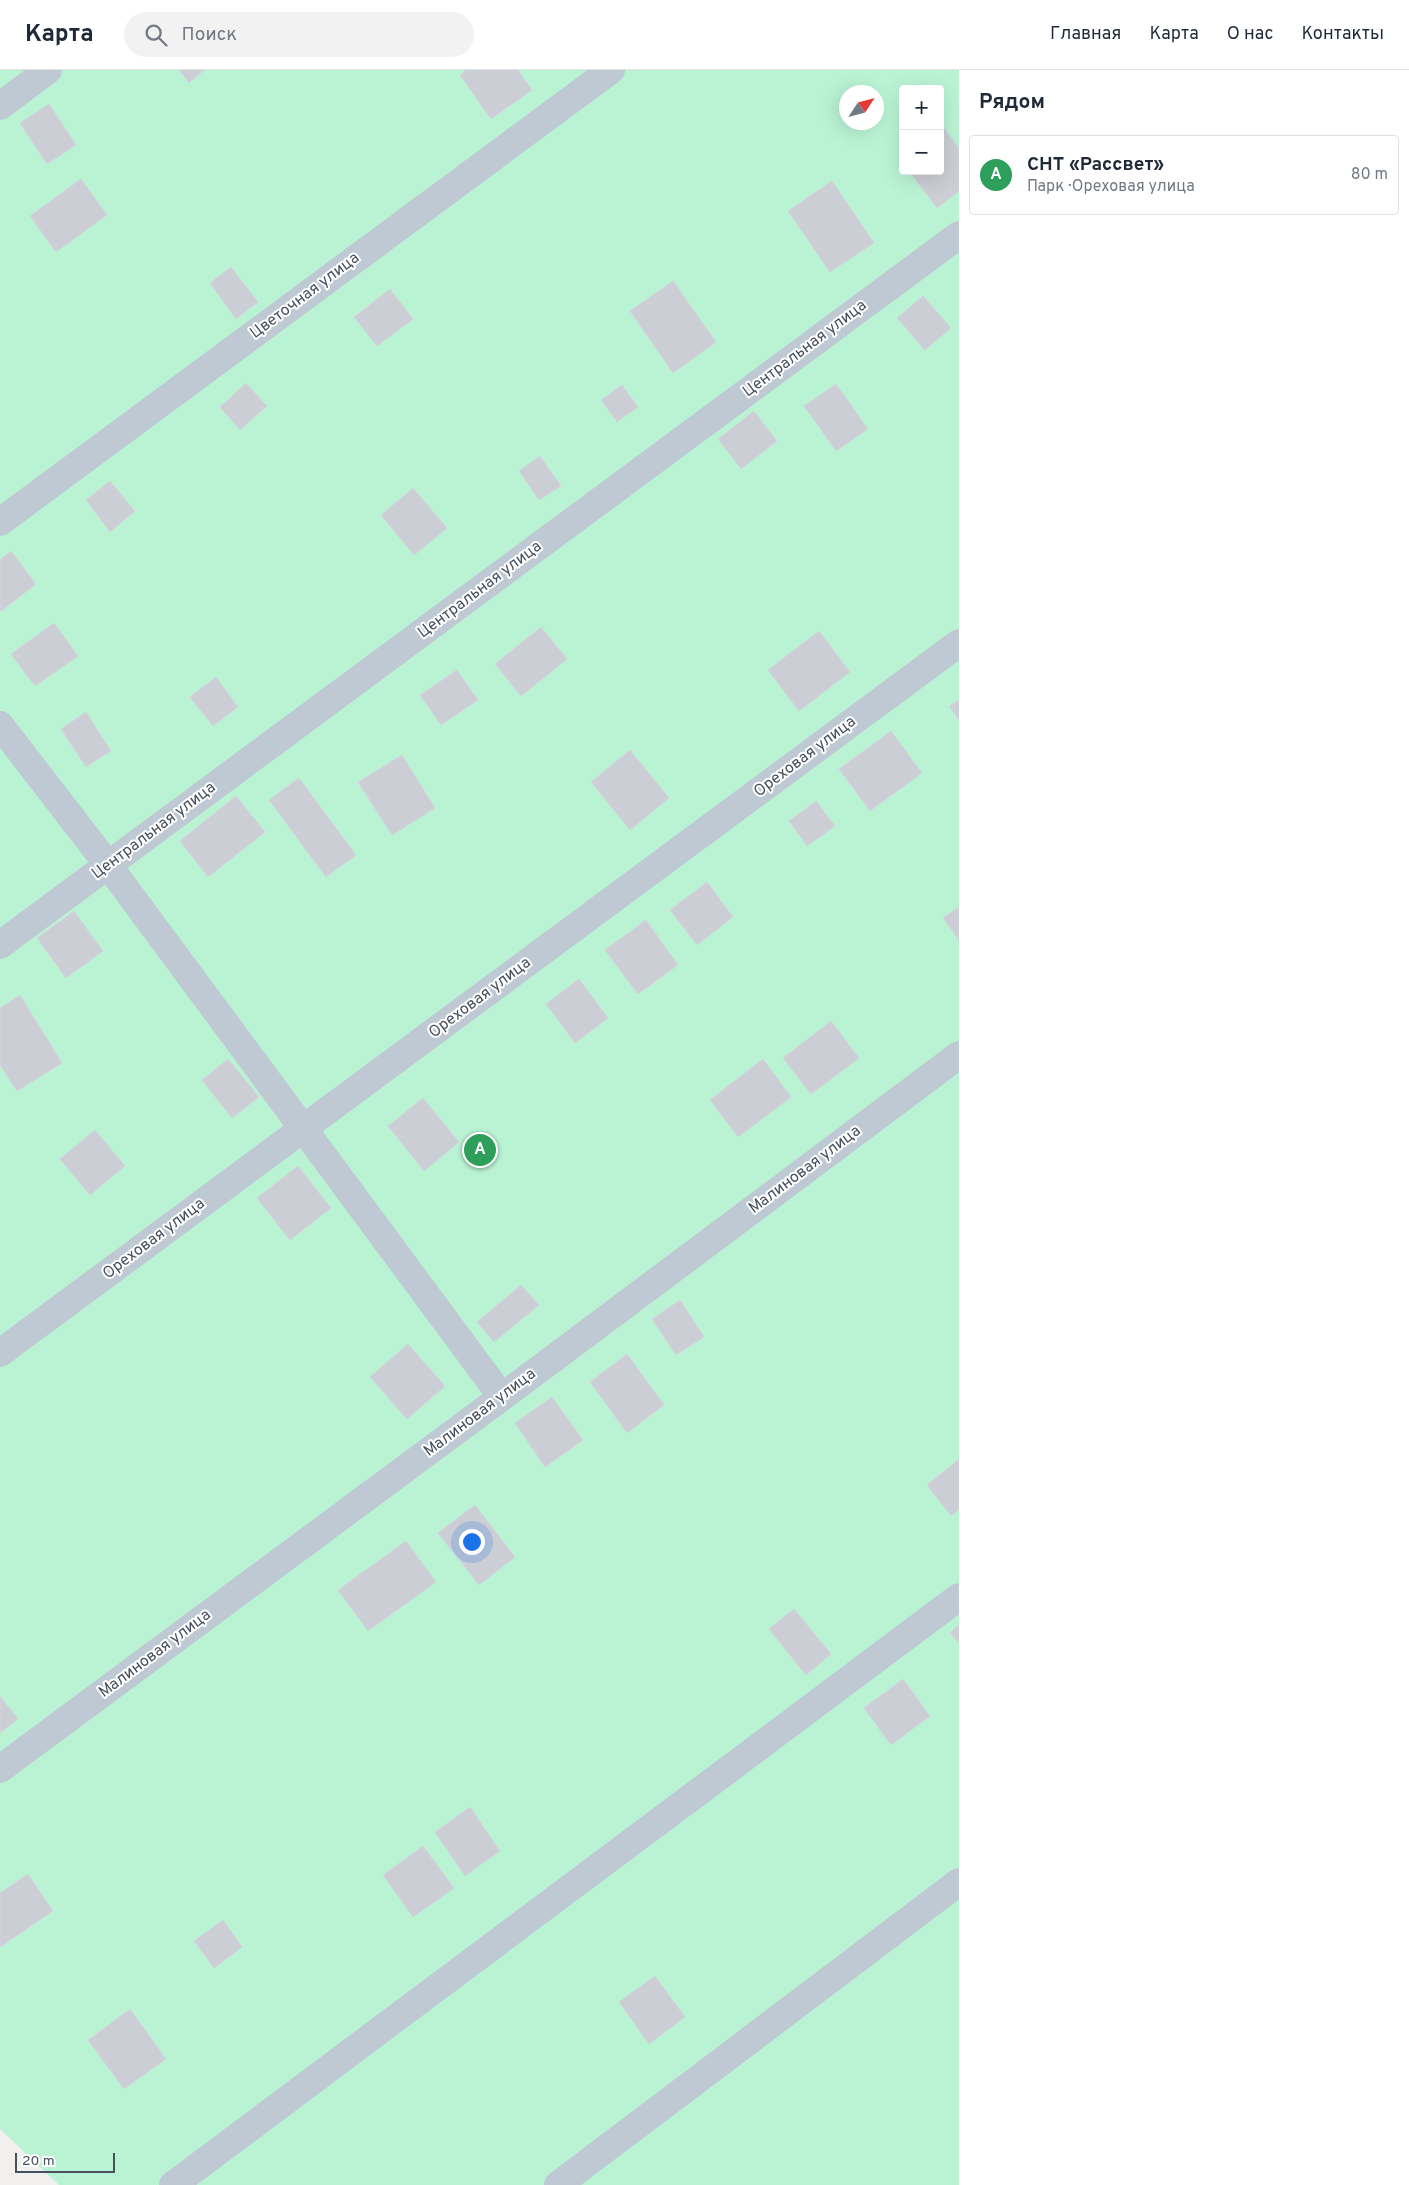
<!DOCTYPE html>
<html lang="ru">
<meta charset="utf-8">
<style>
body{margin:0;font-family:Overpass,sans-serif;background:#f2f2f3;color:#1f2937}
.controls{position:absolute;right:15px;top:15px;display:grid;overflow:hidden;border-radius:5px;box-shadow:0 5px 20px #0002}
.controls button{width:45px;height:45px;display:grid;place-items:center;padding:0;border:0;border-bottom:1px solid #e0e1e3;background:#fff;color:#1f2937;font:25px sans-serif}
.compass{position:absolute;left:839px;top:15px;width:45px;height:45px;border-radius:50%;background:#fff;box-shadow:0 5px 20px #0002;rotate:54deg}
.scale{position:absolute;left:15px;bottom:12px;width:100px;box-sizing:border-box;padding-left:5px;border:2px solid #46515f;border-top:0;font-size:14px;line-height:18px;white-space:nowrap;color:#46515f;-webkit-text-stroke:4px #fff;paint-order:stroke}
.you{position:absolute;left:471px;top:1471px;width:18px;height:18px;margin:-12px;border:4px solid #fff;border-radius:50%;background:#1a73e8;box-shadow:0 0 0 8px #1a73e833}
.badge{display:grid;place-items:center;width:32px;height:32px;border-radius:50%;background:#0961f2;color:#fff;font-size:16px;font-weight:700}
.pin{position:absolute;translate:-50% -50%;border:2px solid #fff;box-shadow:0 1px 5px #0006}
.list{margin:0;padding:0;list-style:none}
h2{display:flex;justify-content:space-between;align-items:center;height:65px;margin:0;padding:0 20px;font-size:21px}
h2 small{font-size:16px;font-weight:400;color:#747a83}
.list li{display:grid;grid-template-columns:32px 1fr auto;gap:15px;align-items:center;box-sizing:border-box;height:80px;margin:0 10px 10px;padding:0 10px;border:1px solid #e0e1e3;border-radius:5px}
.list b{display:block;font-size:19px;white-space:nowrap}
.list p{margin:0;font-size:16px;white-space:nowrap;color:#747a83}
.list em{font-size:16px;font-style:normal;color:#747a83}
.icon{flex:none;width:28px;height:28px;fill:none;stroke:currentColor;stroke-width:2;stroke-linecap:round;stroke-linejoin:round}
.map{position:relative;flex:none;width:959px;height:2115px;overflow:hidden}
header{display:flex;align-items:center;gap:30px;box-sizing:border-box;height:70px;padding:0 25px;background:#fff;border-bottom:1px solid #e0e1e3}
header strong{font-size:24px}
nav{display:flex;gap:28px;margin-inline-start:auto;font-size:18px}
.search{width:350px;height:45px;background:#f2f2f3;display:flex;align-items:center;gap:12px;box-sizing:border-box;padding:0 18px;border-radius:28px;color:#747a83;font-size:19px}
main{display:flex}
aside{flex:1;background:#fff}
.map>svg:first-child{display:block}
.green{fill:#baf3d4;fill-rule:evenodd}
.building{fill:#cbced4;stroke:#d3d5dc}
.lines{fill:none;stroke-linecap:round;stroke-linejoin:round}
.street{stroke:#bfc9d3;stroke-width:28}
.labels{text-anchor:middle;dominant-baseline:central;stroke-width:4;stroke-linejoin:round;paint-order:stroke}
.street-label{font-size:16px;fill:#46515f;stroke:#fff}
</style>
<header>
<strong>Карта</strong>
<div class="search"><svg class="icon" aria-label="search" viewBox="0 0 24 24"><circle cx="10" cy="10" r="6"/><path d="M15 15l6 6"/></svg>Поиск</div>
<nav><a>Главная</a><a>Карта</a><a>О нас</a><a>Контакты</a></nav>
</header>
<main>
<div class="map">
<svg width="959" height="2115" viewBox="0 0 959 2115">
<rect width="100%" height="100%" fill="#f2efef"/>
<path class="green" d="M0 0H959V2115H59L0 2059ZM903 19H940V101H903ZM846 22H876V52H846Z"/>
<path class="building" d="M179 0H204L189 13Z
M466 0H518L532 20 491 49 460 5Z
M49 34 76 75 47 94 20 53Z
M942 55 959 78V121L937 138 909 101H940Z
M81 109 107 145 56 182 30 146Z
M832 111 874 173 830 202 788 141Z
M231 197 258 232 236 249 210 213Z
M673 211 716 272 673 303 630 241Z
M390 219 413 249 377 276 354 247Z
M923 226 951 258 925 280 897 248Z
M246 313 267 336 240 360 220 337Z
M836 314 868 359 836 381 804 336Z
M622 315 638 337 617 352 601 330Z
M754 341 777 371 741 399 718 369Z
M540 386 561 416 539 430 519 401Z
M110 411 135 441 110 462 86 430Z
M413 418 447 458 414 485 381 445Z
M11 481 36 514 0 542V490Z
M54 553 78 586 35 616 11 584Z
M541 557 567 589 521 626 495 594Z
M819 561 850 602 799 641 768 600Z
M457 600 478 630 441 655 420 625Z
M216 607 238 637 213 656 190 627Z
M959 630V650L949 636Z
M86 642 111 681 86 697 61 659Z
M891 661 922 703 870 741 839 699Z
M630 680 669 728 630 760 591 712Z
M402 685 435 738 392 765 358 712Z
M299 708 356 785 326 807 269 730Z
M236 726 265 762 208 807 180 771Z
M816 731 835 756 807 776 789 751Z
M707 812 733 847 697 875 670 840Z
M959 837V870L943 848Z
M74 841 103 881 66 908 37 868Z
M646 850 678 895 638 924 605 880Z
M579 909 608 948 575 973 546 934Z
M20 925 62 993 17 1021 0 995V938Z
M831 951 859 988 811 1024 783 988Z
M228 989 259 1027 232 1048 202 1010Z
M763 989 791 1027 738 1067 710 1030Z
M423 1028 459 1072 424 1101 388 1056Z
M95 1060 125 1096 90 1125 60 1089Z
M298 1096 331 1138 290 1170 257 1128Z
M521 1215 539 1235 494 1272 477 1252Z
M680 1230 704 1267 676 1285 652 1249Z
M408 1274 445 1316 407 1349 370 1307Z
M627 1284 664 1335 627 1363 590 1312Z
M552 1327 583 1370 545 1397 515 1353Z
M959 1389V1439L951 1446 927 1415Z
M475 1435 515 1487 479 1515 438 1463Z
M406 1471 436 1512 368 1561 338 1520Z
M794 1539 831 1584 806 1605 769 1559Z
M959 1555V1573L950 1563Z
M903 1609 930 1646 891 1675 864 1638Z
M0 1626 18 1649 0 1663Z
M470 1737 500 1781 465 1806 435 1762Z
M423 1776 454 1818 413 1847 383 1805Z
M28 1804 53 1841 0 1877V1823Z
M223 1850 242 1877 214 1898 194 1871Z
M655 1906 685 1947 649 1974 619 1932Z
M130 1939 166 1989 124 2019 88 1970Z"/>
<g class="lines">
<path class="street" d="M0 36 48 0
M0 452 611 0
M0 655 108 795 502 1327
M0 875 959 165
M0 1283 959 573
M0 1699 502 1327 959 985
M173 2115 959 1527
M558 2115 959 1812"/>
</g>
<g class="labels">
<g class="street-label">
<text transform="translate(305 226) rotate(-37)">Цветочная улица</text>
<text transform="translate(805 279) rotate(-37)">Центральная улица</text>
<text transform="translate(480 520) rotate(-37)">Центральная улица</text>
<text transform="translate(805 687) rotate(-37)">Ореховая улица</text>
<text transform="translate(154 761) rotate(-37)">Центральная улица</text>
<text transform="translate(480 928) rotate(-37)">Ореховая улица</text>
<text transform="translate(805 1100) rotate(-37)">Малиновая улица</text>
<text transform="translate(154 1169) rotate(-37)">Ореховая улица</text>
<text transform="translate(480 1343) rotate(-37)">Малиновая улица</text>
<text transform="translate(155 1584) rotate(-37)">Малиновая улица</text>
</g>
</g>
</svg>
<div class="controls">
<button>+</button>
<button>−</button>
</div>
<svg class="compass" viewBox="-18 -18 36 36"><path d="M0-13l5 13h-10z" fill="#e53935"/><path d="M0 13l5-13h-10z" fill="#747a83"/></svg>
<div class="scale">20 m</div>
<div class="you"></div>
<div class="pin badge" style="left:480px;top:1080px;background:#2e9e5b">A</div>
</div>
<aside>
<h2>Рядом<small></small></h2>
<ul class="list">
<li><span class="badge" style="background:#2e9e5b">A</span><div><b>СНТ «Рассвет»</b><p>Парк · Ореховая улица</p></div><em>80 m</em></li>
</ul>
</aside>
</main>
